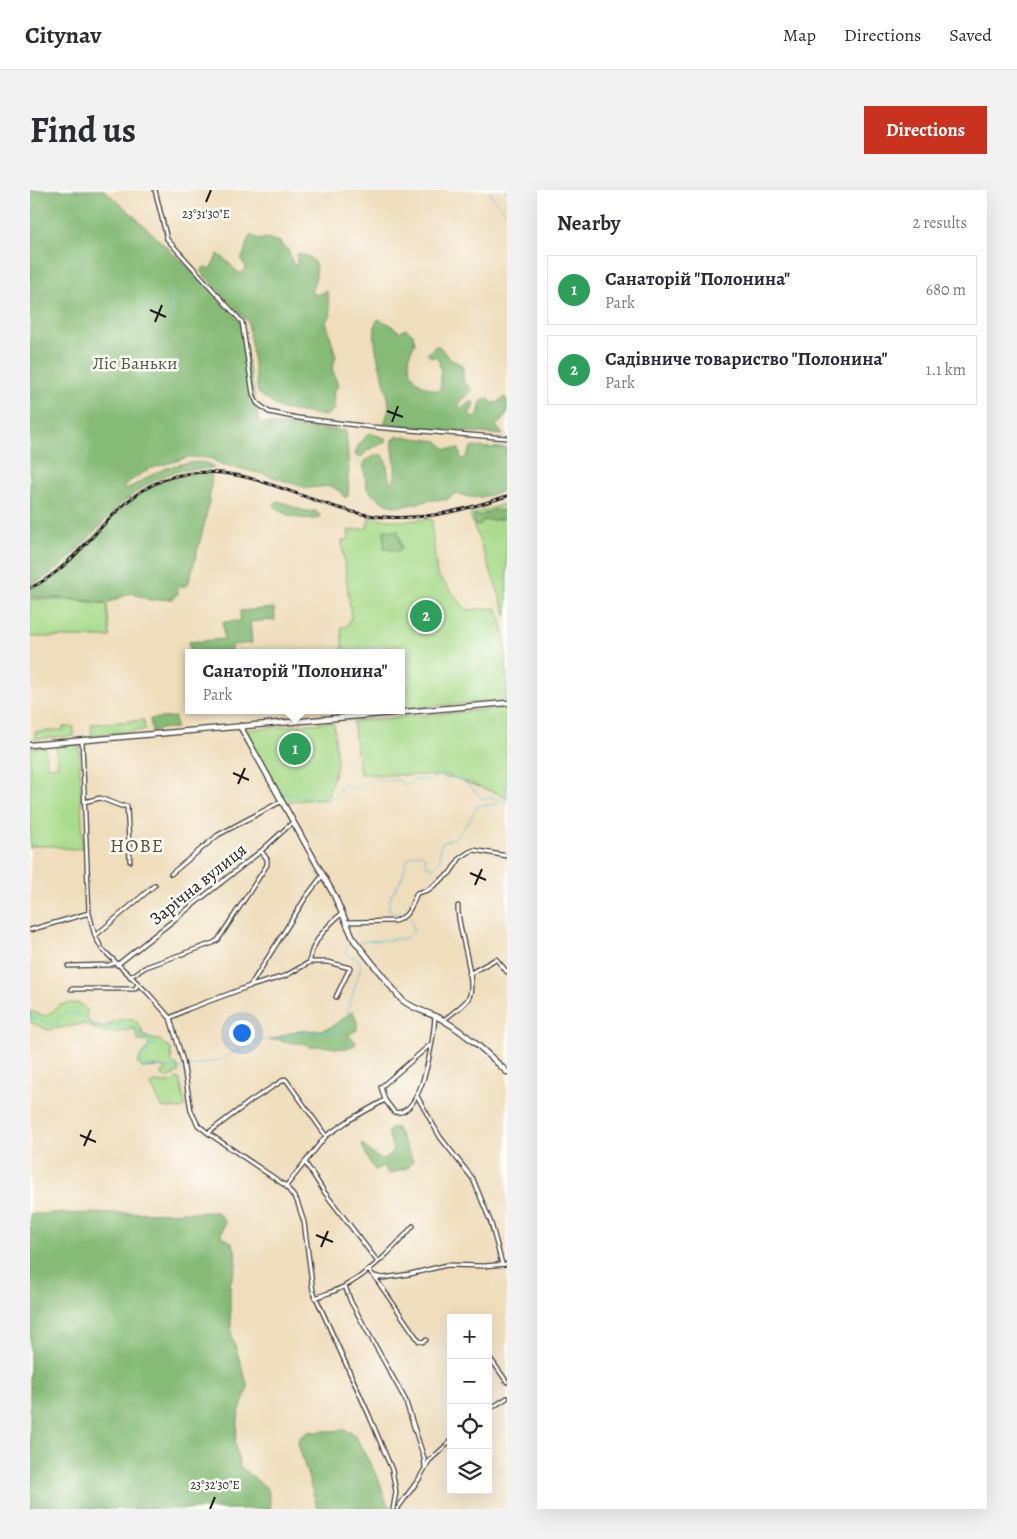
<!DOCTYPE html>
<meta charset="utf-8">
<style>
body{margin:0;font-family:Alegreya,serif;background:#f2f2f3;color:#2b2b33}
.controls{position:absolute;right:15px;bottom:15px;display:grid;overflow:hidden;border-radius:0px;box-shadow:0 5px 20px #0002}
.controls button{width:45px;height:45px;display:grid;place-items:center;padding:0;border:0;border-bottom:1px solid #e1e1e2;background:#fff;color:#2b2b33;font:25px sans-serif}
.you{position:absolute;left:211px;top:842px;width:18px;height:18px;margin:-12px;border:4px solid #fff;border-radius:50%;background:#1a73e8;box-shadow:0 0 0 8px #1a73e833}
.badge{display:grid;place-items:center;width:32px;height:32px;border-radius:50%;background:#c8321e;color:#fff;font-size:16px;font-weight:700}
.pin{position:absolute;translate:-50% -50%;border:2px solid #fff;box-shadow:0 1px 5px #0006}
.popup{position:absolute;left:155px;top:459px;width:220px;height:65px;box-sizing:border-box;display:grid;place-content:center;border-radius:0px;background:#fff;filter:drop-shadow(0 1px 4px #0005);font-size:16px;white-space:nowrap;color:#7c7c81}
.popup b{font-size:19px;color:#2b2b33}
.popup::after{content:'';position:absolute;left:50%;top:100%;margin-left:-10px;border:10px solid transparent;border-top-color:#fff}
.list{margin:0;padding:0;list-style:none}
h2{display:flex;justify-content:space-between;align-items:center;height:65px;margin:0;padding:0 20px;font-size:21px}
h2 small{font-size:16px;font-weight:400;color:#7c7c81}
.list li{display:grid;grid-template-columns:32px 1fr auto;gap:15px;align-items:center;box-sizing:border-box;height:70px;margin:0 10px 10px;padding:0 10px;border:1px solid #e1e1e2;border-radius:0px}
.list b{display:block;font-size:19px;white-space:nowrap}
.list p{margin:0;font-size:16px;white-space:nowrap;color:#7c7c81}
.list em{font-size:16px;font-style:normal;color:#7c7c81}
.icon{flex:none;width:28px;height:28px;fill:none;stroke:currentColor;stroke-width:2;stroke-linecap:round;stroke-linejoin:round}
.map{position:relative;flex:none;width:477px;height:1319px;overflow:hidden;border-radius:0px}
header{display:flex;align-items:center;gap:30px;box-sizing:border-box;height:70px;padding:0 25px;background:#fff;border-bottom:1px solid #e1e1e2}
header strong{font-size:24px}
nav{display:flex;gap:28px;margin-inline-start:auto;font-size:18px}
.intro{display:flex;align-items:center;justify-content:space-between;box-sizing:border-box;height:120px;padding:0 30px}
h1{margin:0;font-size:35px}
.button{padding:12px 22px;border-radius:0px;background:#c8321e;color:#fff;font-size:18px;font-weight:700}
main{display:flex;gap:30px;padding:0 30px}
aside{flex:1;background:#fff;border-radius:0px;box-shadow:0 5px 20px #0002}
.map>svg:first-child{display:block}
.green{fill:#a8db8b;stroke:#627c54}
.forest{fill:#86bb77;stroke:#516c4a}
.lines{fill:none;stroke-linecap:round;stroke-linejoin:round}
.stream{stroke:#5cc4d9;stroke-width:1}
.street-casing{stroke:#3c3934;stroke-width:5.5}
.secondary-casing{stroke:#3c3934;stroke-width:7}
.street{stroke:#fff;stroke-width:3}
.secondary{stroke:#fff;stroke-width:4.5}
.rail-casing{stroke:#1c1c1c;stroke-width:3}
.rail{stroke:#fdfcf7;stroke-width:1;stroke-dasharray:4;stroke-linecap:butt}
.ticks{fill:none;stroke:#1c1c1c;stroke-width:2}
.labels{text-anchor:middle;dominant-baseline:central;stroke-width:5;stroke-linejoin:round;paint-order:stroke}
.park-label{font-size:18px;fill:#4d5f43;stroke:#fdfcf7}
.street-label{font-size:18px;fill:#1c1c1c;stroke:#fdfcf7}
.neighbourhood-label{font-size:19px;letter-spacing:1px;fill:#644e3a;stroke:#fdfcf7}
.ticks-label{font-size:12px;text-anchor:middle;fill:#1c1c1c;stroke:#fdfcf7;stroke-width:5;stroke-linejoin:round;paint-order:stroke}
</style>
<header>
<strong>Citynav</strong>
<nav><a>Map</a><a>Directions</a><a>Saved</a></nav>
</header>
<div class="intro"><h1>Find us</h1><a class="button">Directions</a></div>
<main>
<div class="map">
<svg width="477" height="1319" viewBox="0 0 477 1319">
<rect width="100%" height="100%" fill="#fdfcf7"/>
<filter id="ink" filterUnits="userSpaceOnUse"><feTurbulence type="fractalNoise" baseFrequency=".02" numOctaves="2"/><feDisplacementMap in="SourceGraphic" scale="10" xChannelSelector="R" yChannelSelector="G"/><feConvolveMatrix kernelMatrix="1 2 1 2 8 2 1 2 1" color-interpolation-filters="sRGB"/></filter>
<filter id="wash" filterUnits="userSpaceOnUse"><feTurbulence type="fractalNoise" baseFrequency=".0096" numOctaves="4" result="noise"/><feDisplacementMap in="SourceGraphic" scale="20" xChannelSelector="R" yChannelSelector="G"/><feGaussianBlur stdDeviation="1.12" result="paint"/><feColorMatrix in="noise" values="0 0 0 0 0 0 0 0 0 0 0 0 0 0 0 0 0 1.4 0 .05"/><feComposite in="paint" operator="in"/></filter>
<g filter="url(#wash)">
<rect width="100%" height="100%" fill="#efddbb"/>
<path class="green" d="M477 313V426L440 325Z
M339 328 373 331 402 329V340L407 385 437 420 466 418C477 436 477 485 477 510L371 519V463H313L311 437 317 436 321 427 312 351 319 349 318 341 337 338Z
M0 409 41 410 77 414 80 447H0Z
M477 518V607L419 586 330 584 323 531Z
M114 530 115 540 62 545 61 534Z
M301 532 304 534 307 575 297 608 254 612 215 543 217 540Z
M33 537H44V546L5 549V542L33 540Z
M49 554 53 658 41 659 23 656H1L0 659V558L15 557 17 577 28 576 26 556Z
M44 813 51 814 58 821 56 824 58 831 64 835 74 838C85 828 90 829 104 829L112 839V845L122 849 129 850 141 859 142 874H147L149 882 137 888 131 886 132 882 136 880 131 877 112 878 108 874 111 864 114 863 120 854 115 851H108L107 844 104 839 84 843 72 842 54 834 18 840 0 832V821L15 826 23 821 29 815Z
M147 888 150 890 155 916 152 919 132 917 121 895 123 892 140 893Z"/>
<path class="forest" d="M0 0H74L93 16 163 82 211 133 229 233 316 241 319 282C316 291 321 299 317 307H314L311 302 301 296 277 298 237 285 191 274 180 268 159 267 119 279 94 295 96 299C107 295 116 287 127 282 139 276 176 266 184 278 171 279 155 279 142 283 104 296 78 327 51 356 36 372 21 387 0 395Z
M221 45 230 50 235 48 250 52 253 57 258 60 264 76 267 74V64C292 65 288 86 281 102L287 105 297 101 301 125 296 131 306 167 302 178 308 196 303 203 305 218 296 226 251 219 228 203 218 132 170 81 175 77 180 79 188 64C197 69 202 79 211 84L216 77 211 70C216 62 215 52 221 45Z
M348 129 359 134 370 142 376 139 383 144 385 153C383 157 381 160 380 164 375 186 390 198 410 201 411 189 412 177 407 166L402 168 397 164 405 156H409L420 169 432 175 434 194 439 196 442 201C435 209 428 207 429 220L440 212H443L445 215 439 224 443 228 448 225 451 212 455 209H459L461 213H467L474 207 477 209V225L466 236 473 245 354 234C356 228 359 221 359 215 358 193 336 148 348 129Z
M339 243 355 248 356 252 338 260 330 268 325 265 328 256Z
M367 246 408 251 416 259H429L431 269 436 268 441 257 477 258V300C458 305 447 312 427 303L421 306 417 310C382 306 370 333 337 299L333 273C338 269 347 263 353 265L356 271 360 294C371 289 361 262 363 250Z
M170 282 182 283C180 321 168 358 158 395L148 397V404L145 405 144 409 120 410 101 403 77 413 43 409 0 407V399C22 392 39 374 54 357 91 317 112 290 170 282Z
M247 311C263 314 268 323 286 321L290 325V328C275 331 253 327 244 315Z
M463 320 477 321V328L465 330H454L450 335 444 336V325L450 326Z
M354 340 368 341 372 359 368 361 354 359Z
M244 418 245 430 220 432 222 453 202 455V463H160L159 452 194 449 193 432 210 431V421Z
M145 527 146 538H136L122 541 120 529Z
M323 821 327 832V840L318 845 326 852V854C314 864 295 853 280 857 272 850 260 855 251 851L250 849 239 850 266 841 292 840 301 837Z
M366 937 383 970 379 977 360 984 356 981 355 976 345 980 339 971 331 953C344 963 352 980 363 959L358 942 361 938Z
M187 1022 195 1031 191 1045 201 1052 205 1059 206 1077 200 1093V1122L202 1146 218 1197 209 1223 205 1254 210 1277 238 1299 241 1319H0V1024Z
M315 1240 324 1244 348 1288 357 1314 361 1317V1319H289L287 1317 268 1253 269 1248 278 1242Z"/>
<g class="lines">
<path class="stream" d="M458 0 469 16 477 23
M475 0 477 3
M141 97 142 135
M231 218 240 224
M242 225 247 226
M251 603C275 603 300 625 312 594L327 599 342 587 349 590H370L372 594 379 595 385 590H400L405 586 412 585 415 589C430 583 443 599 452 608H465L477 611
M374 723 369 725 359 720C357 704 370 696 374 682 375 676 375 672 380 667 384 664 387 664 392 664L395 667 396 675 403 678 410 671V658L412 653 426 647 439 631 447 616 477 613
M329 752 377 748 383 742V735L380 727
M0 826 22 835 26 834C27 829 28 828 33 825 45 817 55 829 64 837L69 834 75 839 82 835 100 836 108 840 113 848 120 849 126 855V856L119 855 118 859 119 862 113 865 112 876 115 878C123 873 128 877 137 878 141 879 147 878 151 878
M157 877 193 869 198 865 231 850 253 848 266 843 302 842 310 839 314 834 331 776C328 764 324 770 316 763V758L318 755 322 754"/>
</g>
</g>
<g filter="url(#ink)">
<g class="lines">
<g class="street-casing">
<path id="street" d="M125 0 137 49 212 132 223 204 227 213 239 222 268 228 342 237 477 248
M52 550 59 723 65 746 72 759 118 803 140 828 153 871 161 921 168 935 178 943 256 996 267 1011 274 1032 283 1101 339 1225 362 1280 366 1302 363 1319
M54 612 70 608 91 616H97L100 671
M141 684 188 645 252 611
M317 732 365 731C380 726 381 716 387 703L398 700 420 683 430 668 439 662 444 660 477 666
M0 740 59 723
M65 746 125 695
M280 772H298L320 778 306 807
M87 775 231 661 263 632
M38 776 79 775 84 773
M439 784 466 769 477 782
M100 787 116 777 183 753 188 750 237 675V669L231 661
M221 796 255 786 280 772C279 755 300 732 313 723
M41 799H105L108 794
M140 828 158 819 220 796 276 707 293 685
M414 830C421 824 432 817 438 809 449 794 426 736 428 716
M401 854 351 897 355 910 364 922C393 929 404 845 405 826
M387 906 410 947 443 989 461 1033 472 1074
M178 943 222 910 255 889 257 891 296 946
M275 972 295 1003 348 1072
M256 996 296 946 321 929 355 910
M338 1080 344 1086 353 1088 380 1084 417 1075 454 1076 477 1074
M344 1086 389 1151 392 1152 396 1150
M315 1096 321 1112 375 1209 394 1268 395 1277
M285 1108C295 1104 306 1101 315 1096 342 1081 363 1059 383 1036
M458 1165 477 1192
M458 1220 477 1208
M367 1319 389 1289 399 1271 421 1251"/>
</g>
<g class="secondary-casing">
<path id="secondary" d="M210 536 304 705 324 750 371 809C383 820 399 822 413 830 437 844 457 863 477 882
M0 555 477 513"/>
</g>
<use href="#street" class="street"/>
<use href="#secondary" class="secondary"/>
<g class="rail-casing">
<path id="rail" d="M0 398C58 372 80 303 145 286 211 269 270 312 332 324 383 334 429 322 477 306"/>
</g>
<use href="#rail" class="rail"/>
</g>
</g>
<path class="ticks" d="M176 12 181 0M120 120 136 127M125 132 132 115M357 221 373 227M362 232 368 216M203 583 219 590M208 594 215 578M440 683 456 690M445 695 452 679M50 945 66 952M54 956 61 940M286 1045 303 1052M291 1057 298 1041M180 1319 185 1307"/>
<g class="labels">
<g class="park-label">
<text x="105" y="173">Ліс Баньки</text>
</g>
<g class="street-label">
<text transform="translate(168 694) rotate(-39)">Зарічна вулиця</text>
</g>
<g class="neighbourhood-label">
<text x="107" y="656">НОВЕ</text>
</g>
</g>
<g class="ticks-label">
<text x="176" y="28">23°31'30"E</text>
<text x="185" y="1299">23°32'30"E</text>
</g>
</svg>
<div class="controls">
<button>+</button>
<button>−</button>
<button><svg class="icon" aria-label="locate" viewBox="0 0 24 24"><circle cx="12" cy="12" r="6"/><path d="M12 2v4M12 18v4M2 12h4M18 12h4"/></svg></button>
<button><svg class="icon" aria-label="layers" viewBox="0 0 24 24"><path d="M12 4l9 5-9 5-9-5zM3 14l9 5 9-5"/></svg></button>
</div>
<div class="you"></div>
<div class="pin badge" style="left:265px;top:559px;background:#2e9e5b">1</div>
<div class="popup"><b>Санаторій &quot;Полонина&quot;</b>Park</div>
<div class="pin badge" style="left:396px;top:426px;background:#2e9e5b">2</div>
</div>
<aside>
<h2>Nearby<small>2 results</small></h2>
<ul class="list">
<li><span class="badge" style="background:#2e9e5b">1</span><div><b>Санаторій &quot;Полонина&quot;</b><p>Park</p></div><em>680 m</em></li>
<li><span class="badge" style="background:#2e9e5b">2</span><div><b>Садівниче товариство &quot;Полонина&quot;</b><p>Park</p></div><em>1.1 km</em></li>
</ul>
</aside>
</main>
